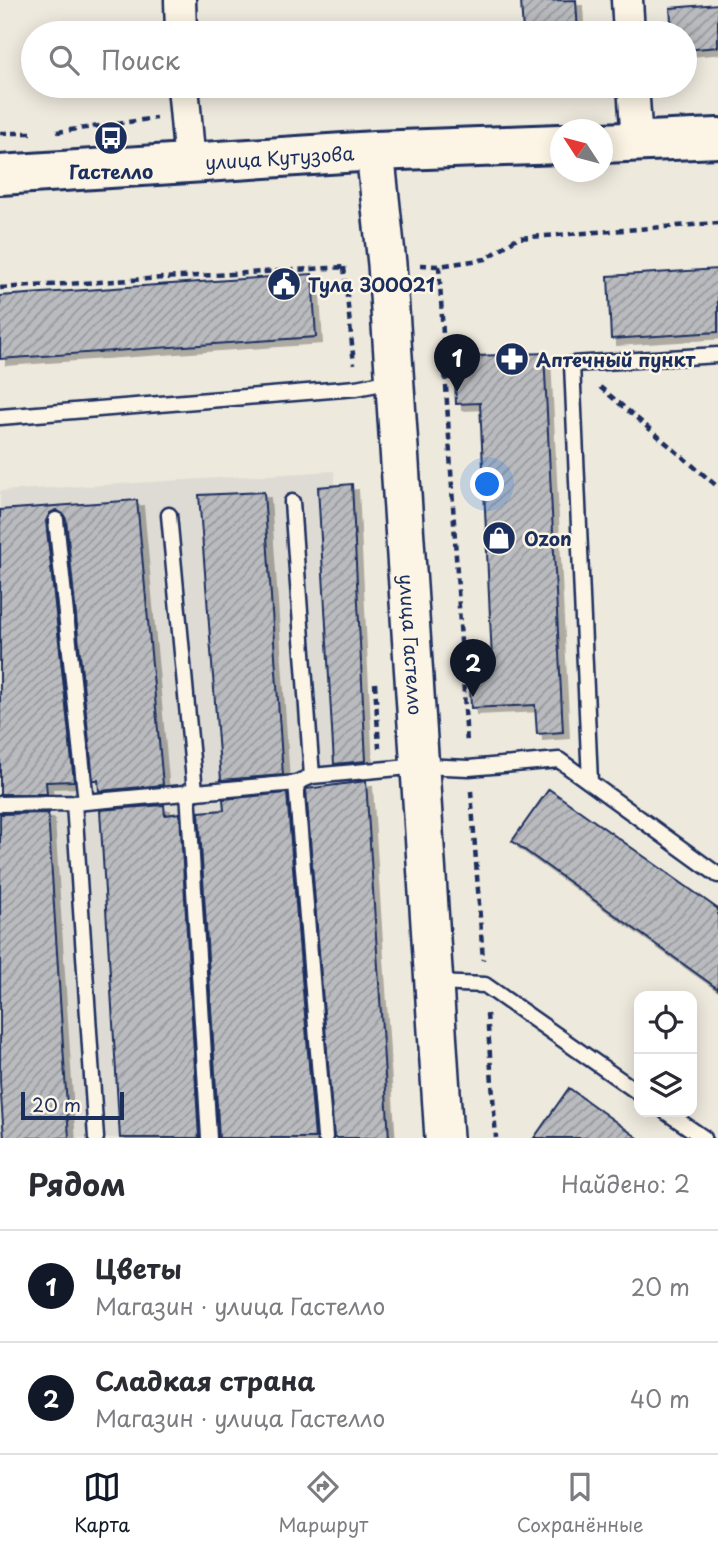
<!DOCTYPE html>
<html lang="ru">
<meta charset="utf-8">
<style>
body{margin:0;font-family:"Playpen Sans",sans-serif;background:#f7f7f7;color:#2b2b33}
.controls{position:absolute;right:21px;bottom:21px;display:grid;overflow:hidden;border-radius:14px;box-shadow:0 4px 18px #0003}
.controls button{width:63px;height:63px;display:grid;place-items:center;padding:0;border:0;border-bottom:2px solid #e1e1e2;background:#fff;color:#2b2b33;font:35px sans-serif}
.compass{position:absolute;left:550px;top:119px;width:63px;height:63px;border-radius:50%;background:#fff;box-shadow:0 4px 18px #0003;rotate:306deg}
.scale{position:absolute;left:21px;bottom:18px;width:103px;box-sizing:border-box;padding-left:7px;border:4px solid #1b2f5e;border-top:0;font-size:19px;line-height:24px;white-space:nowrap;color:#1b2f5e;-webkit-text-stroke:5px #fcf5e5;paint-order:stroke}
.you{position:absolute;left:488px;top:485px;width:24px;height:24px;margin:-18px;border:5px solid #fff;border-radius:50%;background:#1a73e8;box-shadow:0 0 0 10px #1a73e833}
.badge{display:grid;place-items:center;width:46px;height:46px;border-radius:50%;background:#111827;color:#fff;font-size:23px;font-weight:700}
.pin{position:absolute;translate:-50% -58px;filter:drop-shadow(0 2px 4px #0008)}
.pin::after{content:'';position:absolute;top:37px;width:24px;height:21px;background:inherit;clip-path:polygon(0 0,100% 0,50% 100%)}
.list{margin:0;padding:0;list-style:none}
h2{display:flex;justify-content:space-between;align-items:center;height:91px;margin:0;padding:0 28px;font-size:30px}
h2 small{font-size:23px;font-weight:400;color:#7c7c81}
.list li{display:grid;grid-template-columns:46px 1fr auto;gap:21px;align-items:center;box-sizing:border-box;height:112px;padding:0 28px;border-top:2px solid #e1e1e2}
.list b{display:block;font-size:26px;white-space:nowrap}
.list p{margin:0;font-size:23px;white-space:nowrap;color:#7c7c81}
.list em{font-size:23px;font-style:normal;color:#7c7c81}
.icon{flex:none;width:38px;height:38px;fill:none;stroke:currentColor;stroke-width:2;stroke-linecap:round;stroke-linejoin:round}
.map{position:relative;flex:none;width:718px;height:1138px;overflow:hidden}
.search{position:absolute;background:#fff;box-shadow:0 4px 18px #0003;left:21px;right:21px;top:21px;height:77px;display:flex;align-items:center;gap:18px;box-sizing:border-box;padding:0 24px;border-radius:38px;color:#7c7c81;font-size:26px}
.sheet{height:315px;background:#fff}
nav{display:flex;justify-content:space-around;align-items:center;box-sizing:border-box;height:98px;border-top:2px solid #e1e1e2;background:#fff;font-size:19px;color:#7c7c81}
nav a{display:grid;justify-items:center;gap:4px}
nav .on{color:#111827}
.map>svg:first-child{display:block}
.built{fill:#dedbd4}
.building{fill:url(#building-hatch);stroke:#1b2f5e;stroke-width:2;filter:url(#shadow)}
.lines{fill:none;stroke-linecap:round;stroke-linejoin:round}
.service-casing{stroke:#1b2f5e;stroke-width:19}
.minor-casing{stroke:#1b2f5e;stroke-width:35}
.tertiary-casing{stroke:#1b2f5e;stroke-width:42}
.secondary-casing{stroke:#1b2f5e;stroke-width:44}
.path{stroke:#1b2f5e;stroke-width:4.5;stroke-dasharray:7 5;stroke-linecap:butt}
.service{stroke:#fcf5e5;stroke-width:14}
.minor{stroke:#fcf5e5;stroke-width:30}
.tertiary{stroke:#fcf5e5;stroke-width:37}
.secondary{stroke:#fcf5e5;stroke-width:38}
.labels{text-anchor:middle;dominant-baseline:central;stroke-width:5;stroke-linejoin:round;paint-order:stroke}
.street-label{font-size:19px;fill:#1b2f5e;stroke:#fcf5e5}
.poi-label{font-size:19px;font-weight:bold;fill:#1b2f5e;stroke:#fcf5e5;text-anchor:start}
</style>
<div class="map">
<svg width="718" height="1138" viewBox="0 0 718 1138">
<defs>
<pattern id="building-hatch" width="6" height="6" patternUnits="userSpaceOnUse" patternTransform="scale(1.75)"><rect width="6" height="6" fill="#babbbe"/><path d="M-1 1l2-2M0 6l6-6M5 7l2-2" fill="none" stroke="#96989e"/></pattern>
<filter id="shadow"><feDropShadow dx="6" dy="6" stdDeviation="0" flood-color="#0004"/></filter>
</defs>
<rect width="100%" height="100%" fill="#eee9dd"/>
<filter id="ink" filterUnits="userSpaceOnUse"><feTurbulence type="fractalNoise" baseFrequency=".0143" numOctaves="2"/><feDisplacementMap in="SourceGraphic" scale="14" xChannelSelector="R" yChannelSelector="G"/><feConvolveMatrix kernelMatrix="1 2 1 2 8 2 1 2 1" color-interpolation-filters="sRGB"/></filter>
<g filter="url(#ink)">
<path class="built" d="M334 471 395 1138H0V491Z"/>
<path class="building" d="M576 0 578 33H523L521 1Z
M718 4V47L685 50V33H672L670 8Z
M718 269V332L611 339 608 276Z
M312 274 316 337 0 359V296Z
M544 353 563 732 537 734 535 705 471 708 469 662 492 660 480 403 456 404 454 357Z
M352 484 366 761 334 764 318 487Z
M264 492 283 775 221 780 199 495Z
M137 500 163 785 99 791 98 780H93L66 519 63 514 56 510 50 513 46 521 74 781 46 782 47 794H0V510Z
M366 781 389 1138H334L306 789Z
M549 789 718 909V989L512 841Z
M287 793 315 1138H219L199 812 224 810 223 799Z
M164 805 165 815 180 813 199 1138H120L100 810Z
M48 813 69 1138H4L0 1082V814Z
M569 1088 638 1138H534Z"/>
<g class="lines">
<g class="service-casing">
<path id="service" d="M0 417 356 388 393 381
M292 502 312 776
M169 515 195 791
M56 520 86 802
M590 782 572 364 718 355
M296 783 325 1137
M188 791 209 1138
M74 803 96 1138
M0 804 74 803 296 783 312 776 420 766 469 768 559 760 718 875
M434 983 485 985 639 1093
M666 1112 704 1138"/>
</g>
<g class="minor-casing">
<path id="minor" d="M180 0 181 33
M627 0 629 33
M183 86 190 164
M633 86 637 141"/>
</g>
<g class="tertiary-casing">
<g id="tertiary">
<path id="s1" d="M375 151 387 264 444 1138"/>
</g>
</g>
<g class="secondary-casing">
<g id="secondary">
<path d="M602 143 718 138"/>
<path id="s2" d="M0 175 375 151 560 144"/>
</g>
</g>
<path class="path" d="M57 132 156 118
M0 133H34
M420 265 439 266 486 259 517 238 718 223
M439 266 467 744
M344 267 354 364
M0 288 345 267
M600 387 718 487
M375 683 379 748
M471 791 483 960
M487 1014 496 1138"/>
<use href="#service" class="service"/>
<use href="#minor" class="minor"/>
<use href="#tertiary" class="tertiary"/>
<use href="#secondary" class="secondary"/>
</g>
</g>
<defs>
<g id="bus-disc" transform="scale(1.75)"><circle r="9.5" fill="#1b2f5e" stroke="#fcf5e5"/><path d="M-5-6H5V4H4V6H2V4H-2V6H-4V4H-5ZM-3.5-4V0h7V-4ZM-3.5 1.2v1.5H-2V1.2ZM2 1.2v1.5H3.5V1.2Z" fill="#fff"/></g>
<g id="civic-disc" transform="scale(1.75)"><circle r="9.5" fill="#1b2f5e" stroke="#fcf5e5"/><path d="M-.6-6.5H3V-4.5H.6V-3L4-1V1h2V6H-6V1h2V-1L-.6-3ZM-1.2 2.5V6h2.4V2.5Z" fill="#fff"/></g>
<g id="pharmacy-disc" transform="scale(1.75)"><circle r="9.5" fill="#1b2f5e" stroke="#fcf5e5"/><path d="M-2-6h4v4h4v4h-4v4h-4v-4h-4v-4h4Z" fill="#fff"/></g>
<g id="shop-disc" transform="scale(1.75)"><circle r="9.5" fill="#1b2f5e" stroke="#fcf5e5"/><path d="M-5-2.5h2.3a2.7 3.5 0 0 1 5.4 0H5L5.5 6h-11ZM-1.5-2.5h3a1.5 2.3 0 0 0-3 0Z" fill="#fff"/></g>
</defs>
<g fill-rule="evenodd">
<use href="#bus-disc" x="111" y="138"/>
<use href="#civic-disc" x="284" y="284"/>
<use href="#pharmacy-disc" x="512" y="359"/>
<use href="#shop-disc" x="499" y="538"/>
</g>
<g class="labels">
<g class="street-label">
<text stroke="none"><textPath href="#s2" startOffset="280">улица Кутузова</textPath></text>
<text stroke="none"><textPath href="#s1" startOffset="495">улица Гастелло</textPath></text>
</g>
<g class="poi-label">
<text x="111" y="171" text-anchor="middle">Гастелло</text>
<text x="308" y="284">Тула 300021</text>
<text x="536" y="359">Аптечный пункт</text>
<text x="524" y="538">Ozon</text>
</g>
</g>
</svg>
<div class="controls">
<button><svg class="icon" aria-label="locate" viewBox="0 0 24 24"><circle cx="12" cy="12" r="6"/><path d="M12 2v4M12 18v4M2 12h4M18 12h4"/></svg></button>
<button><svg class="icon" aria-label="layers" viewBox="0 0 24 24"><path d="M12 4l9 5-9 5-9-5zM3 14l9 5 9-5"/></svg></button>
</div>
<svg class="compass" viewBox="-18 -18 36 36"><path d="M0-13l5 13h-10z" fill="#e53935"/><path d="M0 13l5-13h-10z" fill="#7c7c81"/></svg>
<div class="scale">20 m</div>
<div class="you"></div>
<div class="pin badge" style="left:457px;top:392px">1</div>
<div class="pin badge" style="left:473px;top:697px">2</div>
<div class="search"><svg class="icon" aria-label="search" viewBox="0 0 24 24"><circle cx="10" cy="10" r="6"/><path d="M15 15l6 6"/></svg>Поиск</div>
</div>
<section class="sheet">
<h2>Рядом<small>Найдено: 2</small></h2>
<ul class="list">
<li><span class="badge">1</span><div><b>Цветы</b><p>Магазин · улица Гастелло</p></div><em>20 m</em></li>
<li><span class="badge">2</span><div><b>Сладкая страна</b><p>Магазин · улица Гастелло</p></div><em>40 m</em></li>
</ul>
</section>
<nav>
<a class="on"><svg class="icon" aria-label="map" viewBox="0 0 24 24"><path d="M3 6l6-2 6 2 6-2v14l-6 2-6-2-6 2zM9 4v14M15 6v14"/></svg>Карта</a>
<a><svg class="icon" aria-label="directions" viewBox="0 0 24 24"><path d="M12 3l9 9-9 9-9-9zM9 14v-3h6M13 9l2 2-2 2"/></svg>Маршрут</a>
<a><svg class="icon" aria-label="saved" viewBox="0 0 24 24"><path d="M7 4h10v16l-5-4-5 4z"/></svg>Сохранённые</a>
</nav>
